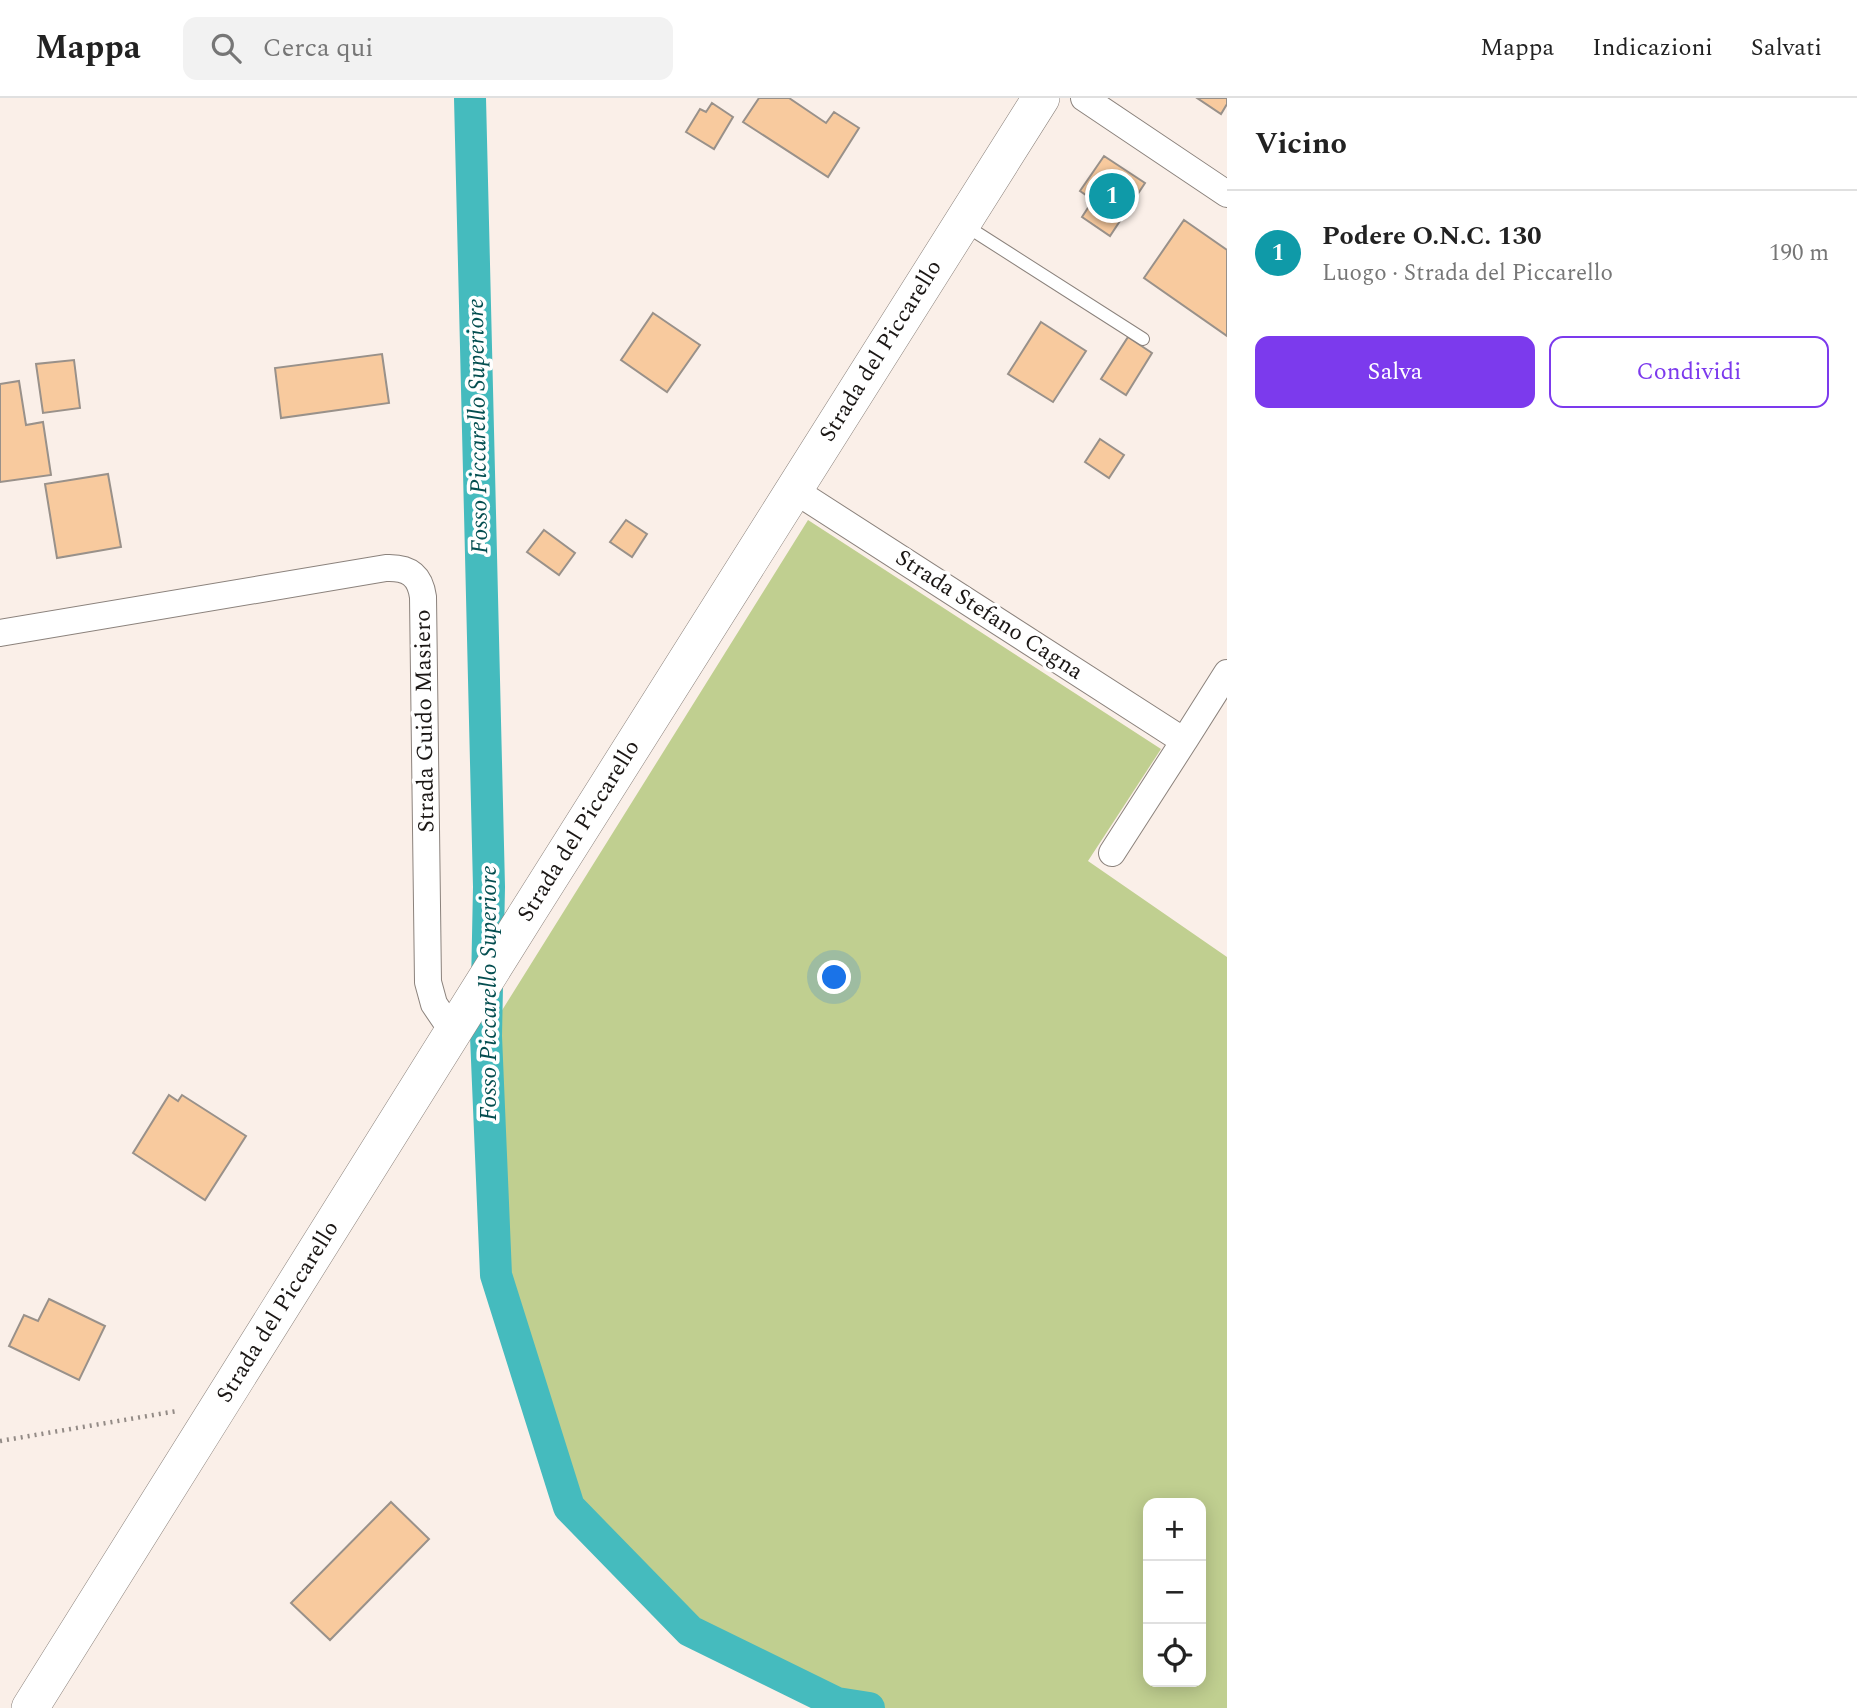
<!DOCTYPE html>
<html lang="it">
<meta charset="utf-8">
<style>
body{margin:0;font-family:Spectral,serif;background:#f2f2f2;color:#222}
.controls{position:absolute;right:21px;bottom:21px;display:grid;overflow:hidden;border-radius:14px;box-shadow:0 4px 18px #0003}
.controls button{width:63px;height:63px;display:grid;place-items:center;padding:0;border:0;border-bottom:2px solid #e0e0e0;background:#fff;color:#222;font:35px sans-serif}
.you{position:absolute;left:835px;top:880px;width:24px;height:24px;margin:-18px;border:5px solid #fff;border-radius:50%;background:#1a73e8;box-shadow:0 0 0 10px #1a73e833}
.badge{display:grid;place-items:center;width:46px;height:46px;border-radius:50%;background:#7c3aed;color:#fff;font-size:23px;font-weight:700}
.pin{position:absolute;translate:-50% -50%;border:4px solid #fff;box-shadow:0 2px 7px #0006}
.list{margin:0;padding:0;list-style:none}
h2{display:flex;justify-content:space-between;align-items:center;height:91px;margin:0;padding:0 28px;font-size:30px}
h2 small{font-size:23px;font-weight:400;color:#767676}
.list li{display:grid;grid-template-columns:46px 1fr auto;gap:21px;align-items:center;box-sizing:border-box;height:126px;padding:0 28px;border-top:2px solid #e0e0e0}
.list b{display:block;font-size:26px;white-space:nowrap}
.list p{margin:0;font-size:23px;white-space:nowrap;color:#767676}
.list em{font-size:23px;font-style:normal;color:#767676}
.actions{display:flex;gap:14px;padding:21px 28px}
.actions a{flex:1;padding:16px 0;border:2px solid #7c3aed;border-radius:14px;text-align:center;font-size:24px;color:#7c3aed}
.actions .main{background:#7c3aed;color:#fff}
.icon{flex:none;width:38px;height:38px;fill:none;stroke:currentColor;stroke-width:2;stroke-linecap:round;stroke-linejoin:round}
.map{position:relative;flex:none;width:1227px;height:1610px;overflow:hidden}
header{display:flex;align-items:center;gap:42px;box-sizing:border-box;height:98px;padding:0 35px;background:#fff;border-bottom:2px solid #e0e0e0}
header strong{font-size:33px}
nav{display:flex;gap:38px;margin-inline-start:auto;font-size:24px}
.search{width:490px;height:63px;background:#f2f2f2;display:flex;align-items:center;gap:18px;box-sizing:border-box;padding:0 24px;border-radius:14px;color:#767676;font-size:26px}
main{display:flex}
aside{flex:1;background:#fff}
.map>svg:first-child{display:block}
.green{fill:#c0cf90;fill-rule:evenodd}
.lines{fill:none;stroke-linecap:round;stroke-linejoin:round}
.canal{stroke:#45bbbe;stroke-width:32}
.building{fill:#f8ca9e;stroke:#99918a;stroke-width:2}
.lane-casing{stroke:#8b827c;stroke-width:14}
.street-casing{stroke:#8b827c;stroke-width:28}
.secondary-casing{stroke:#8b827c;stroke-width:38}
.path{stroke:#938b86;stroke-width:4.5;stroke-dasharray:2 5;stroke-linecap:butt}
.lane{stroke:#fff;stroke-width:12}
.street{stroke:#fff;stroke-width:26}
.secondary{stroke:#fff;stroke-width:37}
.labels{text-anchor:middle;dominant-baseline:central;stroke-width:7;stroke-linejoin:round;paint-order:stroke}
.street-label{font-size:23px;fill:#1b1715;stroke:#fff}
.water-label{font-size:24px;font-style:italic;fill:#044e50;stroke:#fff}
</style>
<header>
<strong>Mappa</strong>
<div class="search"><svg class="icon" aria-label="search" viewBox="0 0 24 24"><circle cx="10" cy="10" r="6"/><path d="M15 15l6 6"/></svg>Cerca qui</div>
<nav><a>Mappa</a><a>Indicazioni</a><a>Salvati</a></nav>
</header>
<main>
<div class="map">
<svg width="1227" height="1610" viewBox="0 0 1227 1610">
<rect width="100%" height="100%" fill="#faefe8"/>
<path class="green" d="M808 422 1161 651 1088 763 1227 859V1610H869L837 1605 690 1533 569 1409 496 1177 486 938ZM1148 1405H1201V1584H1148Z"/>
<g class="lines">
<path class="canal" d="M470 0 489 789 486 938 496 1177 569 1409 690 1533 837 1605 869 1610"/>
</g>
<path class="building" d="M759 0H789L826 25 834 14 859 30 828 79 743 24Z
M1197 0H1227V6L1221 16Z
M712 5 733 19 714 51 686 34 700 11 706 14Z
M1104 58 1145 85 1110 138 1082 119 1093 102 1080 93Z
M1184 122 1227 152V238L1144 180Z
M653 215 700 247 667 294 621 262Z
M1041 224 1086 253 1053 304 1008 276Z
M1128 239 1152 255 1126 297 1101 281Z
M382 256 389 305 281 320 275 270Z
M74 262 80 310 43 315 36 266Z
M19 283 26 327 43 324 51 377 0 384V286Z
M1100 341 1124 357 1109 380 1085 364Z
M108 376 121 449 57 460 45 386Z
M626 422 647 436 632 459 610 444Z
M544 432 575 455 559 477 527 454Z
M169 997 178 1003 182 997 246 1038 205 1102 133 1055Z
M49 1201 105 1228 79 1282 9 1248 24 1217 38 1223Z
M391 1404 429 1441 330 1542 291 1505Z"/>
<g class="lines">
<g class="lane-casing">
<path id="lane" d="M963 126 1143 241"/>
</g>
<g class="street-casing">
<path id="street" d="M1084 0 1227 96
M794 392 1184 643 1112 755
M0 535 386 470C408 469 420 477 423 499L428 884 434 906 453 934
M1184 643 1227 575"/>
</g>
<g class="secondary-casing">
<path id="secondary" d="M30 1610 528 814 1041 0"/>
</g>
<path class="path" d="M0 1343 177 1313"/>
<use href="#lane" class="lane"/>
<use href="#street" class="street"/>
<use href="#secondary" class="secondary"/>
</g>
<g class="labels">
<g class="street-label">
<text transform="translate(881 253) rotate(-58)">Strada del Piccarello</text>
<text transform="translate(989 517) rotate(33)">Strada Stefano Cagna</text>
<text transform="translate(425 623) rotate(-91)">Strada Guido Masiero</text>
<text transform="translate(579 733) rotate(-58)">Strada del Piccarello</text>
<text transform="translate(278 1214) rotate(-58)">Strada del Piccarello</text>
</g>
<g class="water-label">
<text transform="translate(478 328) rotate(-91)">Fosso Piccarello Superiore</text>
<text transform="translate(489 895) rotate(-90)">Fosso Piccarello Superiore</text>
</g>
</g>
</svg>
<div class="controls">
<button>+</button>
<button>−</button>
<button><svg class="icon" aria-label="locate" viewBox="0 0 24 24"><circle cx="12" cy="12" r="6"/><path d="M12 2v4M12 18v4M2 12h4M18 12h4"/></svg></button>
</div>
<div class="you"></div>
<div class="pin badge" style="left:1112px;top:98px;background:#0f9aa8">1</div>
</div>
<aside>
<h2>Vicino<small></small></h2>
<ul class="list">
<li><span class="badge" style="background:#0f9aa8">1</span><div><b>Podere O.N.C. 130</b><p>Luogo · Strada del Piccarello</p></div><em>190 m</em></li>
</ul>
<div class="actions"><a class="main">Salva</a><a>Condividi</a></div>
</aside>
</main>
